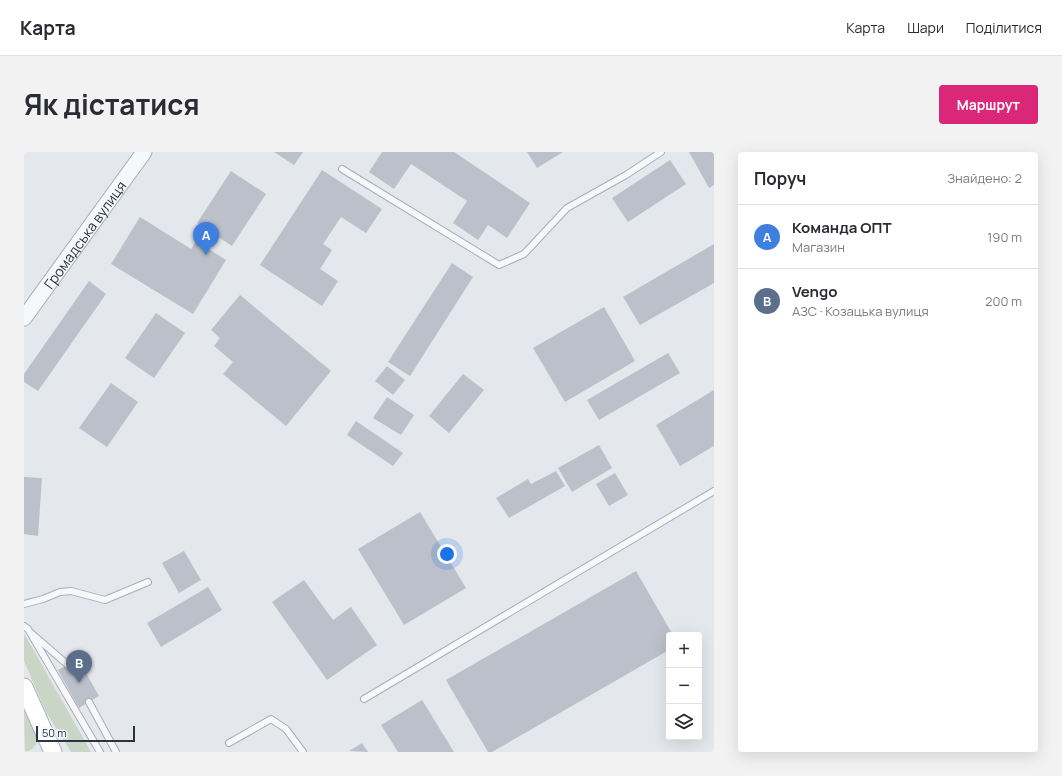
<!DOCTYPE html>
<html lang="uk">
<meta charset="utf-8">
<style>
body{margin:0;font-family:Manrope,sans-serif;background:#f2f2f3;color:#2b2b33}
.controls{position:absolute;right:12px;bottom:12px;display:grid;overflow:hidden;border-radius:4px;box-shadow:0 4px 16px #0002}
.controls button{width:36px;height:36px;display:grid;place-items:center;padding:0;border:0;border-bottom:1px solid #e1e1e2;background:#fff;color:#2b2b33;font:20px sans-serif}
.scale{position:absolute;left:12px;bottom:10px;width:99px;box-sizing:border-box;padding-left:4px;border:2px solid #2b3445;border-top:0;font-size:11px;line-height:14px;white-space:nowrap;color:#2b3445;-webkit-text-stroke:3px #f4f6f9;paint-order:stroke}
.you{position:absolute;left:423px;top:402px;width:14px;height:14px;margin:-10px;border:3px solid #fff;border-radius:50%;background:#1a73e8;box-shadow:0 0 0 6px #1a73e833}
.badge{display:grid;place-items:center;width:26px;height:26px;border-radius:50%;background:#db2777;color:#fff;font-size:13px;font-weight:700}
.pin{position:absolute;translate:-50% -33px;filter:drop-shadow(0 1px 2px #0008)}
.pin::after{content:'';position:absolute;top:21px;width:14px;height:12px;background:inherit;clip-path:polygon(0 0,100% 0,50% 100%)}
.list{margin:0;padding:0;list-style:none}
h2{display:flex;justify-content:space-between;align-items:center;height:52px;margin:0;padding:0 16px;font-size:17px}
h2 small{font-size:13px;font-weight:400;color:#7c7c81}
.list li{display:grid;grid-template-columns:26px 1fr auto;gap:12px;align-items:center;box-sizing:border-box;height:64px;padding:0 16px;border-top:1px solid #e1e1e2}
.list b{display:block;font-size:15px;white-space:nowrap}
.list p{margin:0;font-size:13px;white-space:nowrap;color:#7c7c81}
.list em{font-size:13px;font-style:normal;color:#7c7c81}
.icon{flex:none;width:22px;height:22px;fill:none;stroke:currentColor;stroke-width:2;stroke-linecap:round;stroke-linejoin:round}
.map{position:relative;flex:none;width:690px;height:600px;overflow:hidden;border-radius:4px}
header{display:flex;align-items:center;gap:24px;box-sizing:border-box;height:56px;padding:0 20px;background:#fff;border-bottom:1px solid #e1e1e2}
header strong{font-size:19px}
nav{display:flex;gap:22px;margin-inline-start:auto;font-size:14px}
.intro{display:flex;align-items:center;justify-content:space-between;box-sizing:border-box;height:96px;padding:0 24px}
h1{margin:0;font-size:28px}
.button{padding:10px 18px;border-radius:4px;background:#db2777;color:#fff;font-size:14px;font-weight:700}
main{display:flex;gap:24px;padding:0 24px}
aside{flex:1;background:#fff;border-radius:4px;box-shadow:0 4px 16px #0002}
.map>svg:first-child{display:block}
.green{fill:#c9d6c5}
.building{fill:#bbc0ca}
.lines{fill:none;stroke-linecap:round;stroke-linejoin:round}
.service-casing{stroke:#a9aeb7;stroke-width:8}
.tertiary-casing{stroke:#a9aeb7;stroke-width:17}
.secondary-casing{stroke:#a9aeb7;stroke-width:19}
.service{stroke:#f7f8fa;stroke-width:6}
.tertiary{stroke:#f7f8fa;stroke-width:15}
.secondary{stroke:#fff;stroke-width:17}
.labels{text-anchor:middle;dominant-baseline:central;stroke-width:4;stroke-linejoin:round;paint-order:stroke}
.street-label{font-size:14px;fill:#2b3445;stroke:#f4f6f9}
</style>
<header>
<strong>Карта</strong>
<nav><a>Карта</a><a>Шари</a><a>Поділитися</a></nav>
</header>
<div class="intro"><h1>Як дістатися</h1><a class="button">Маршрут</a></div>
<main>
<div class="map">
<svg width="690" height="600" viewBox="0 0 690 600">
<rect width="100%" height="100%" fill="#e4e7ec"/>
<path class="green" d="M0 482 5 490 67 600H47L22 560 0 509Z
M0 557 14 587C11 595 9 598 1 600Z"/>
<path class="building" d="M250 0H279L270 13Z
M358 0H430L506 51 483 86 464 73 454 88 429 71 443 49 387 12 370 37 345 20Z
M503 0H539L513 16Z
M665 0H690V33L685 36Z
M646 8 662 32 604 70 588 46Z
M298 18 358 57 342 81 317 65 299 92 308 98 296 117 314 129 298 154 236 113Z
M207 19 242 42 208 94 173 71Z
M116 65 167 97 172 89 202 108 169 162 87 112Z
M690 92V131L616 173 599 145Z
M428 111 449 125 386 224 364 210Z
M65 129 82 142 14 239 0 230V222Z
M216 143 307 219 262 274 199 222 209 210 190 194 196 186 187 178Z
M580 155 611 209 541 250 509 196Z
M132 161 161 181 130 226 101 206Z
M644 201 656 221 575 268 563 248Z
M363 214 381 228 369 243 351 229Z
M439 222 460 238 425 281 405 264Z
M87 231 114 250 83 295 55 276Z
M690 238V294L656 314 632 273Z
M363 245 390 263 377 283 349 266Z
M332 269 379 301 369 314 323 283Z
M575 293 588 316 548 340 534 316Z
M532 319 541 334 485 366 472 346 504 327 507 332Z
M591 321 604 343 585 354 572 332Z
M0 325 18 326 14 384 0 382Z
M396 360 442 436 380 473 334 397Z
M160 399 177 428 155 441 138 411Z
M612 419 649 483H645V498L468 600H464L422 528Z
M280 428 309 468 327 455 353 493 303 528 248 450Z
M184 435 198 458 137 495 123 471Z
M54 507 75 544 55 556 34 518Z
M398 548 430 600H374L357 573Z
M338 591 344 600 325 599Z"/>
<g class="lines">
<g class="service-casing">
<path id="service" d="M318 17 475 113 500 102 543 56 602 23 637 0
M0 452 19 447 36 440 47 439 81 448 124 430
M0 474 4 477 76 600
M7 481 44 513
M340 547 690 339
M65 550 92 600
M205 591 247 567 262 577 279 600"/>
</g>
<g class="tertiary-casing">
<g id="tertiary">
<path id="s1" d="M0 166 120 0"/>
</g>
</g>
<g class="secondary-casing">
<path id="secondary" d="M0 535 29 600"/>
</g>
<use href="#service" class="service"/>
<use href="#tertiary" class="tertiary"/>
<use href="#secondary" class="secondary"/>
</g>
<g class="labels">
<g class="street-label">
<text stroke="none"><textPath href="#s1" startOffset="103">Громадська вулиця</textPath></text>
</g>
</g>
</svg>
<div class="controls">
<button>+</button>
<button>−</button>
<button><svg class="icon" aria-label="layers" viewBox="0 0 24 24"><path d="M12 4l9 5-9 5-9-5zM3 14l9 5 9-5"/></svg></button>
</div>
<div class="scale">50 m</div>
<div class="you"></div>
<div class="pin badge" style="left:182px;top:103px;background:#3f7fe0">A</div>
<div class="pin badge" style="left:55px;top:531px;background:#5c6f8a">B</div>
</div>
<aside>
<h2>Поруч<small>Знайдено: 2</small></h2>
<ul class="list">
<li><span class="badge" style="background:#3f7fe0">A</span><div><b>Команда ОПТ</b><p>Магазин</p></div><em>190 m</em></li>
<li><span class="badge" style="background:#5c6f8a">B</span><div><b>Vengo</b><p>АЗС · Козацька вулиця</p></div><em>200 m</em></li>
</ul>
</aside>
</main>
